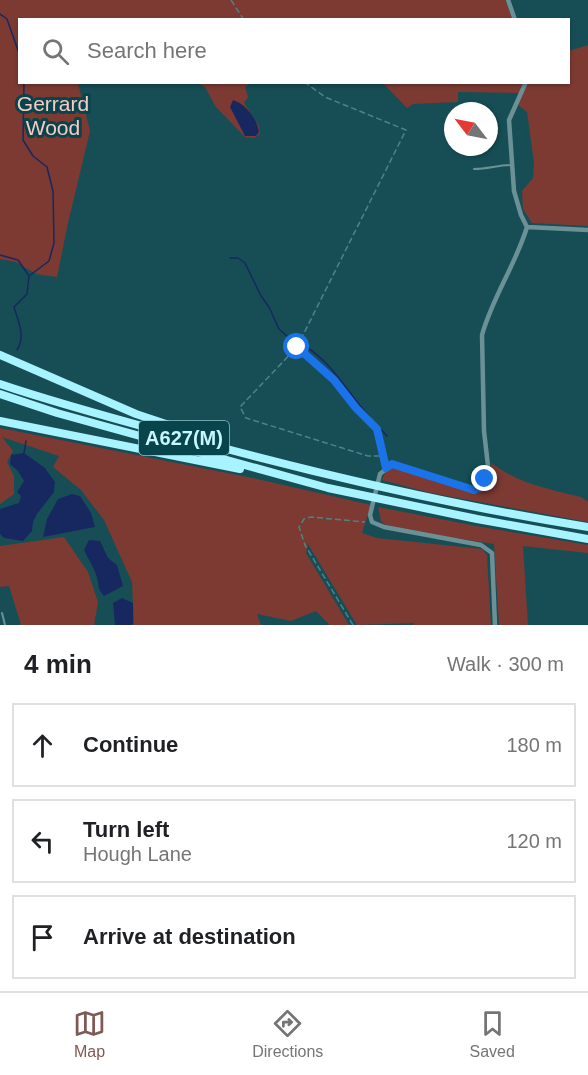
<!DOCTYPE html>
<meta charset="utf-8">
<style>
body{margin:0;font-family:Helvetica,sans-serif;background:#f2f2f2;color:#202124}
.compass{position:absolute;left:444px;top:102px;width:54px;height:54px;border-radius:50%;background:#fff;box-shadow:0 2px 4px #0004;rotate:302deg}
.stop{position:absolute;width:18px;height:18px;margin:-14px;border:4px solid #1a73e8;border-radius:50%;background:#fff}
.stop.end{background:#1a73e8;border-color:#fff;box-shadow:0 2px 6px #0008}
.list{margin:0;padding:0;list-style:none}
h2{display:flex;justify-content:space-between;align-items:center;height:78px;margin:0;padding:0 24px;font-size:26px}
h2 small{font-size:20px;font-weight:400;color:#757577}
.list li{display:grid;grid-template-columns:39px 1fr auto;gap:18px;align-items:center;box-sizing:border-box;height:84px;margin:0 12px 12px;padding:0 12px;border:2px solid #e0e0e0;border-radius:0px}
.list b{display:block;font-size:22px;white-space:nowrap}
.list p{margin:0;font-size:20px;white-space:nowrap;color:#757577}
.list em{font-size:20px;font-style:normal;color:#757577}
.icon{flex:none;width:33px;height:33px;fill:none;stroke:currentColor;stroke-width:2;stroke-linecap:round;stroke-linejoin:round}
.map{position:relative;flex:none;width:588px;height:625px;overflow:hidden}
.search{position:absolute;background:#fff;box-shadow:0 2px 4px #0004;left:18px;right:18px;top:18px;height:66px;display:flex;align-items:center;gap:15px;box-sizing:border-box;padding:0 21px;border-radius:0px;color:#757577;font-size:22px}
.sheet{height:366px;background:#fff}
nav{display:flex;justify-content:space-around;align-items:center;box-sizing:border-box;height:84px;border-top:2px solid #e0e0e0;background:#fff;font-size:16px;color:#757577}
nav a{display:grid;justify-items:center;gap:3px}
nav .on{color:#805855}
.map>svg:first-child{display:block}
.green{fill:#7c3a33}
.water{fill:#172861}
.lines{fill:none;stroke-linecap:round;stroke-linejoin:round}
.stream{stroke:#172861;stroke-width:1.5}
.path{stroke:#4e828a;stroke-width:1.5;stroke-dasharray:6 3;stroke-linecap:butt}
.lane{stroke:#6b9197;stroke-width:2}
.street{stroke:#6b9197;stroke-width:4.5}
.highway{stroke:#a7f3ff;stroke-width:8}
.route{stroke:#1a73e8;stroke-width:8}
.labels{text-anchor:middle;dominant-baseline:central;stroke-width:6;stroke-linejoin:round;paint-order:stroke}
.shield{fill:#07444b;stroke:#8ec1c8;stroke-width:1.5}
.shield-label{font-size:20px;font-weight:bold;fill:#c8f6fd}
.park-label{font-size:21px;fill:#f8cac3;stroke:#07444b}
</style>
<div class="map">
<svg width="588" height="625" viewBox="0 0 588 625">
<rect width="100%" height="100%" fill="#174e56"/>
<path class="green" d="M0 0H505L513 19 20 20V82L78 83 90 131 68 223 57 277 36 274 16 262 0 259Z
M588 45V226L532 223 523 209 522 191 533 178 534 163 527 112 518 105 528 83 568 82 569 51Z
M198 83H250L245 87 248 97 244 103 259 126 260 134 254 138 245 137 216 107 205 87Z
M383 83H523L519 93 458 92V102L413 104 407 108Z
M0 428 257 479 371 505 362 533 377 538 482 549 487 555 491 625H414V623L357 625 308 544 306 553 349 625H330L316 611 291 621 257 614 261 625H134L132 582 104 520 81 490 53 467 59 456 2 437 13 451 7 462 14 476V494L0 504Z
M492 463C518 484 549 489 581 497L588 502V522L431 493 382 480 386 471 394 468 478 493 487 480Z
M378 507 476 526 588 545V553L523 546 528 625H499L494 544 404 530 384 524 381 521Z
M64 537 88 572 98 602 94 625H21L9 586 0 587V546Z"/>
<path class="water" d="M233 100C246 104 257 119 259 132L256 136H245L230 107Z
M24 453 45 468 55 482 54 492 37 514 33 522 32 531 23 541 4 538 0 534V509L19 503 21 496 17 492 24 481 18 471 10 464 11 455Z
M72 494 80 496 91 513 95 527 43 537 47 519 58 499Z
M89 540 100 541 108 558 117 565 123 586 104 596C97 588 100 588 97 578 95 569 88 559 84 550Z
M122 598 133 603V624L131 625H115L113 603Z"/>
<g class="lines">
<path class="stream" d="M0 14 7 19 20 56
M0 255 18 260 29 276
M230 258H238L245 263 261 296 269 307 279 329 289 338
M302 344C330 361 342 384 362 408 370 418 378 427 387 436
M17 350C26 336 18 321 14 307L27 294 29 276 49 261 54 243 53 191 47 167 33 156 23 140 24 82
M24 453 26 441"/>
<path class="path" d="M231 0 244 20
M304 82 325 97 406 130 297 347 240 407 246 418 368 456H382
M297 347 334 380 356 408 377 429 385 464
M353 625 305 545 299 527 304 519 311 517 365 522"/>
<path class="lane" d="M474 169C488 169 498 165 512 165
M2 613 5 625"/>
<path class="street" d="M508 0 515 20
M526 82 509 120 514 191 521 215 527 227
M527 227 588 230
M495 625 492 553 481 545 384 527 372 522 370 515 380 474 392 464 474 490 481 487 485 479 488 466 484 431 482 335C492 298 516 264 527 227"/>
<path class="highway" d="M0 355 136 414 211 439
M0 384C65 406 131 423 197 441 326 476 456 506 588 527
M0 394 57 413 328 488 477 519 588 539
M0 421 240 469"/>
</g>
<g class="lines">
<path class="route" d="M297 347 334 380 356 408 377 429 386 468 392 464 474 490 481 487 485 479"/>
</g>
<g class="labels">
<rect class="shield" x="139" y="421" width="90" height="34" rx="4.5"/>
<g class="shield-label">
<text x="184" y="438">A627(M)</text>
</g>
<g class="park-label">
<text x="53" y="103">Gerrard<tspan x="53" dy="24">Wood</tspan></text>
</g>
</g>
</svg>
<svg class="compass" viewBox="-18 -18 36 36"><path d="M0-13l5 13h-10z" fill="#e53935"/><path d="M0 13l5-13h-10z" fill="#757577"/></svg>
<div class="stop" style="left:297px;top:347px"></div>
<div class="stop end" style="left:485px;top:479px"></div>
<div class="search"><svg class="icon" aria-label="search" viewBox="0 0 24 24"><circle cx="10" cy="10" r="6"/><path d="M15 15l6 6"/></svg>Search here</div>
</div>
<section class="sheet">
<h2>4 min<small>Walk · 300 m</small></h2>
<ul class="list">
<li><svg class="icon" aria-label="ahead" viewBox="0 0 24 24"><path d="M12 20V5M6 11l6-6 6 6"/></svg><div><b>Continue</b></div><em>180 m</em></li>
<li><svg class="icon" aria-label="left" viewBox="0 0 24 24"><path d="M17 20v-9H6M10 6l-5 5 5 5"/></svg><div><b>Turn left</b><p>Hough Lane</p></div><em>120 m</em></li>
<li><svg class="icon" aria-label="arrive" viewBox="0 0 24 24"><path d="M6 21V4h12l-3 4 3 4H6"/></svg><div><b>Arrive at destination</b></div></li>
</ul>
</section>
<nav>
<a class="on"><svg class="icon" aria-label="map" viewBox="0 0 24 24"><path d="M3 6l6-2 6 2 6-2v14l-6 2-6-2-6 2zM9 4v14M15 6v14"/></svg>Map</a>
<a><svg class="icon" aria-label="directions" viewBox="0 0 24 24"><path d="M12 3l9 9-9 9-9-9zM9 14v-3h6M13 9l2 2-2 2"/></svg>Directions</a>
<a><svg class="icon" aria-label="saved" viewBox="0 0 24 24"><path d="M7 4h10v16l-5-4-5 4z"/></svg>Saved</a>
</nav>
